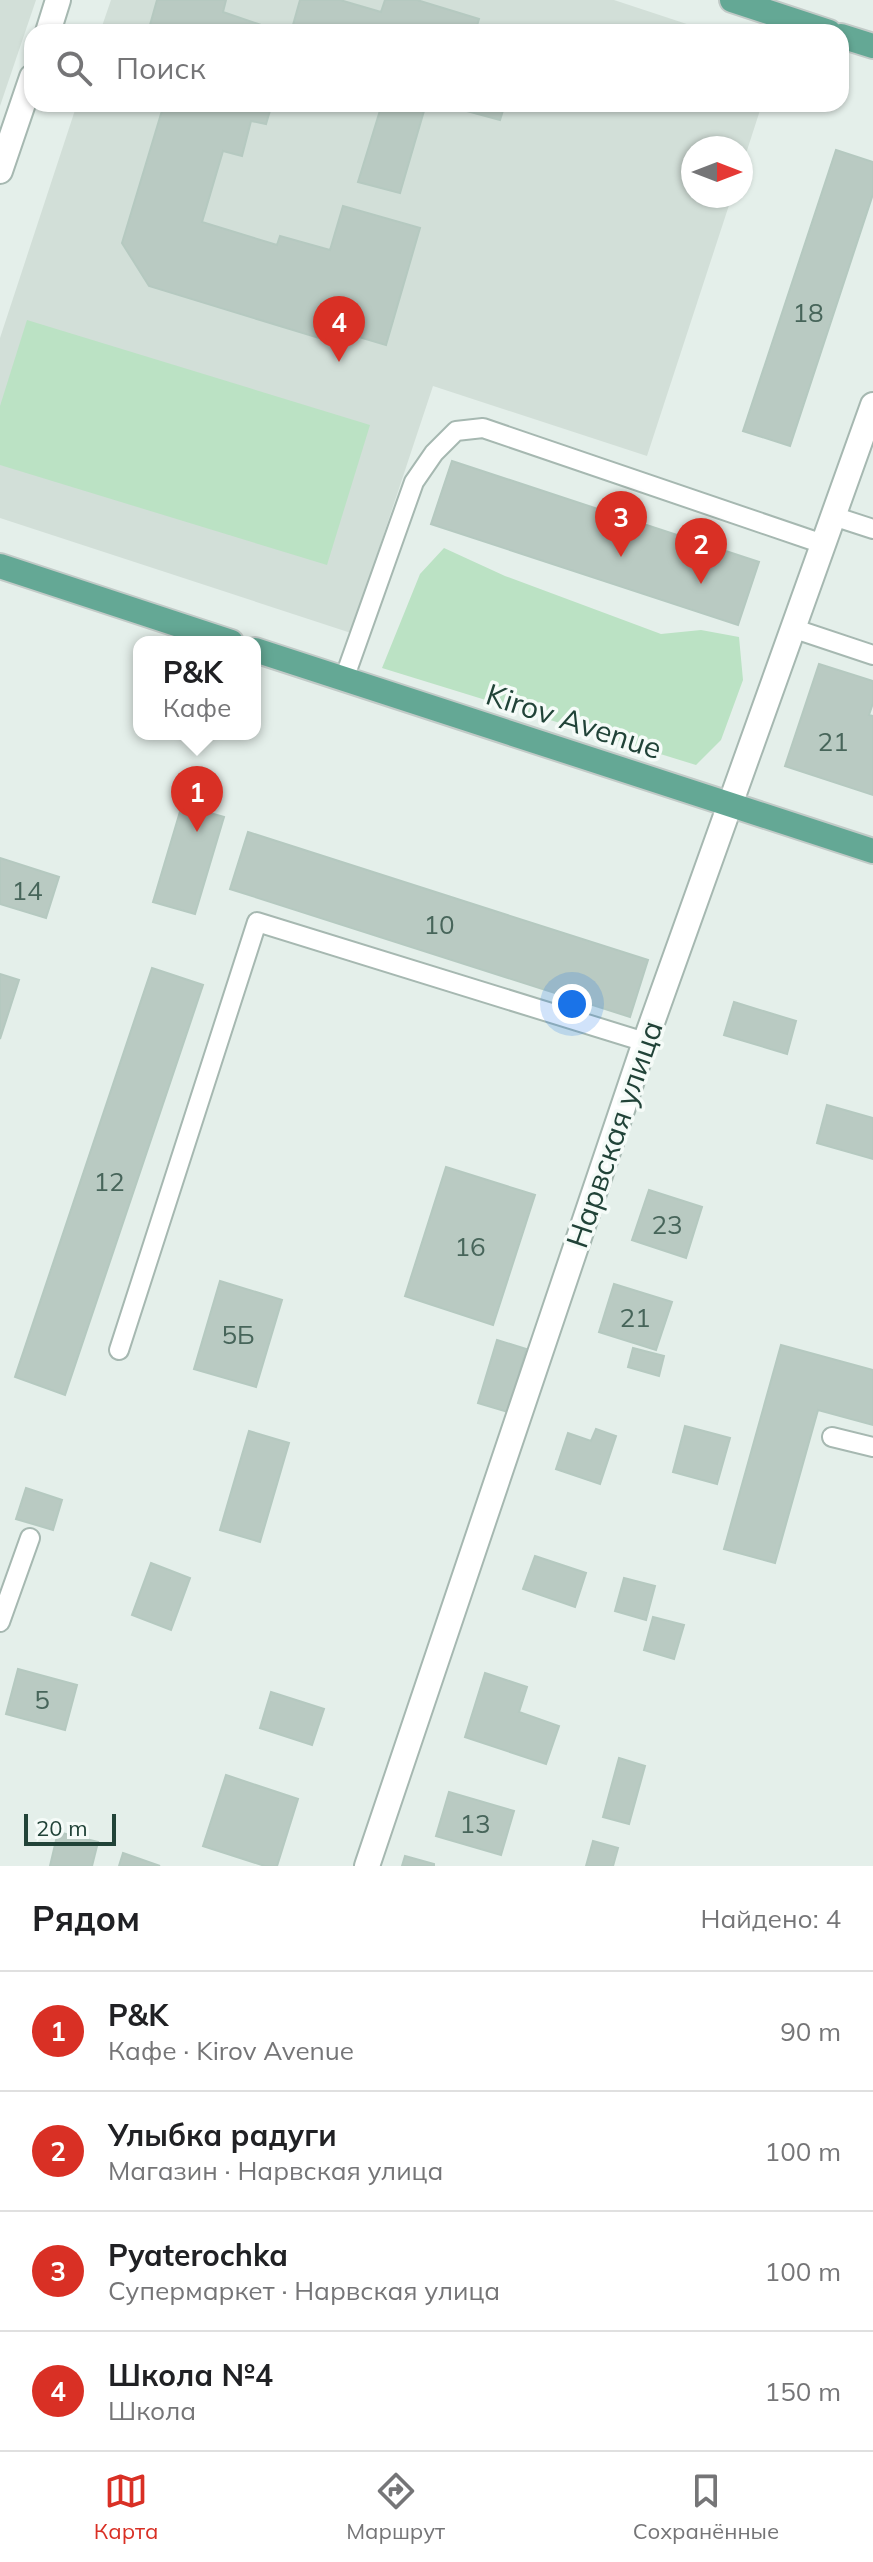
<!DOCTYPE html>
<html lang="ru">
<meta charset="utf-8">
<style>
body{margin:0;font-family:Mulish,sans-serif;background:#f2f2f2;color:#202124}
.compass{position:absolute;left:681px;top:136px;width:72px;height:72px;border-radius:50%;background:#fff;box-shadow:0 2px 6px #0004;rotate:90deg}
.scale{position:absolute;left:24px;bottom:20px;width:92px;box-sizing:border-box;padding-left:8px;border:4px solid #214338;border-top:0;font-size:22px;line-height:28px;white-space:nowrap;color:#214338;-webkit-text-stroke:6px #f5fbf8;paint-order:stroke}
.you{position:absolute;left:572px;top:1004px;width:28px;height:28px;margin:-20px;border:6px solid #fff;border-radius:50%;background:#1a73e8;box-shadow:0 0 0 12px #1a73e833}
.badge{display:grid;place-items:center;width:52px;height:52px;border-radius:50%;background:#d93025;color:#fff;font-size:26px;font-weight:700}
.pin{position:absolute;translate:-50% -66px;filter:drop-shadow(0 2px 4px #0008)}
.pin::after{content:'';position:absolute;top:42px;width:28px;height:24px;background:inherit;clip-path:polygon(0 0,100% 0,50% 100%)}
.popup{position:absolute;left:133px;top:636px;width:128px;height:104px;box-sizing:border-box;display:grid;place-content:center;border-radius:16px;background:#fff;filter:drop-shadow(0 2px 6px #0005);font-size:26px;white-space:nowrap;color:#757577}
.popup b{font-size:30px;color:#202124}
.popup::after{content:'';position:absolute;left:50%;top:100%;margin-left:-16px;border:16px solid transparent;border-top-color:#fff}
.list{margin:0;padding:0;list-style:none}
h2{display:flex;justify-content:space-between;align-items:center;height:104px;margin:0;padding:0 32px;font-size:34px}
h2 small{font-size:26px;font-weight:400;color:#757577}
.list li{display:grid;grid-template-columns:52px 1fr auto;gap:24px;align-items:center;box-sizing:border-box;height:120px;padding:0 32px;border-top:2px solid #e0e0e0}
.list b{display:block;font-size:30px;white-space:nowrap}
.list p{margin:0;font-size:26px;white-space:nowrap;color:#757577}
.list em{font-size:26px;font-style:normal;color:#757577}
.icon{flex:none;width:44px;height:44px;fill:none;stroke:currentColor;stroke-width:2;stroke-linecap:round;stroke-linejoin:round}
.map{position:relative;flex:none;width:873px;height:1866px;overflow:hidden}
.search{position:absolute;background:#fff;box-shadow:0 2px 6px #0004;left:24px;right:24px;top:24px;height:88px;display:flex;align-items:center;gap:20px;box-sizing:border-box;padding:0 28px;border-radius:24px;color:#757577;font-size:30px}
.sheet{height:584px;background:#fff}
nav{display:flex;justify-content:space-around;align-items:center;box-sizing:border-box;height:112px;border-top:2px solid #e0e0e0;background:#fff;font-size:22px;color:#757577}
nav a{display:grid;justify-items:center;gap:4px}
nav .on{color:#d93025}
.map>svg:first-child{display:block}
.built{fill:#d2dfd8}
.green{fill:#bbe2c4}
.building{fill:#b9cac2;stroke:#b5c9c0;stroke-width:2}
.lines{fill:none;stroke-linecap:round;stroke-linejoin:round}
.service-casing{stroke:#a6b8b1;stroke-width:22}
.pedestrian-casing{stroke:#a6b8b1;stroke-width:28}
.minor-casing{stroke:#a6b8b1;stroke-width:28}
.primary-casing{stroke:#c1cac7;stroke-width:28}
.service{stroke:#fff;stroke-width:18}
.pedestrian{stroke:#fff;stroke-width:24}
.minor{stroke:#fff;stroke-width:24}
.primary{stroke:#64a895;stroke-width:24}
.labels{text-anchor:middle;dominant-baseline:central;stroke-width:7;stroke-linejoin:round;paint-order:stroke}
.number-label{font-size:26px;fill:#47655a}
.street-label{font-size:30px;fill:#214338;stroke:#f5fbf8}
</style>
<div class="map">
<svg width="873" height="1866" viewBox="0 0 873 1866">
<rect width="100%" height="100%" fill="#e4efea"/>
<path class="built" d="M0 0H36L0 106Z
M111 0H614L711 32H100Z
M77 104H762L741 169V148H693V196H732L647 456 433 386 351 633 0 518V338Z"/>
<path class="green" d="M27 320 370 425 327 565 0 465V406Z
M444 548 505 576 661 634 701 630 739 637 743 680 721 740 696 765 382 668 420 574Z"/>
<path class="building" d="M157 0H226L223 12 282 32H148Z
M300 0H340L381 12 385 0H417L479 19 475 32H291Z
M164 104H272L266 124 251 121 242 156 223 151 202 222 277 245 280 236 330 250 343 206 420 228 386 345 332 329 329 341 149 286 122 243Z
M382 104H426L400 193 358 182Z
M441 104H505L500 120Z
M836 150 873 162V194L790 446 743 431Z
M452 461 759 562 738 625 431 524Z
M819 664 873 681V703L869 715 873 716V795L785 766Z
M182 805 224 817 195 914 153 902Z
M248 832 648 960 630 1017 230 889Z
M0 858 59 877 46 918 0 904Z
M152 968 203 985 65 1395 15 1377Z
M0 974 19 980 0 1039Z
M734 1002 796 1021 787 1054 724 1035Z
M827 1105 873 1118V1159L817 1143Z
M446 1167 535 1195 493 1325 405 1296Z
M649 1190 702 1207 686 1258 632 1240Z
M220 1281 282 1300 256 1387 194 1369Z
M614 1284 672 1302 656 1350 599 1332Z
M497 1340 526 1349 508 1412 478 1403Z
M781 1345 873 1370V1425L818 1410 775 1563 724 1549Z
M633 1348 664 1356 659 1376 628 1367Z
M685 1426 730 1438 717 1484 673 1472Z
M596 1429 616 1436 600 1484 556 1469 568 1433 591 1441Z
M249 1431 289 1443 260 1542 220 1530Z
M26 1488 62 1500 53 1530 16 1519Z
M535 1556 586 1573 575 1607 523 1589Z
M151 1563 190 1578 171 1630 132 1615Z
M624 1578 655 1586 646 1620 615 1611Z
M653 1617 684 1625 674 1659 644 1650Z
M18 1669 77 1685 65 1730 6 1714Z
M485 1673 527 1687 519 1712 559 1726 546 1764 465 1737Z
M271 1692 324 1709 312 1745 260 1728Z
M619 1758 645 1766 629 1824 603 1817Z
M226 1775 298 1799 277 1866H265L203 1846Z
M449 1792 514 1811 501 1855 436 1836Z
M58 1832 98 1842 92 1866H50Z
M593 1841 618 1848 613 1866H586Z
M123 1853 160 1866H119Z
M405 1856 434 1864V1866H402Z"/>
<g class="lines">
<g class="service-casing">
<path id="service" d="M833 516 873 529
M792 628 873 655
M344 679 414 482 434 453 456 431 483 428 823 544
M119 1350 257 922 645 1042
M832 1437 873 1447
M0 1622 30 1538"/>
</g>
<g class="pedestrian-casing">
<path id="pedestrian" d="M48 32 58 0
M0 171 32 77"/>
</g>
<g class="minor-casing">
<path id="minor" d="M367 1866 645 1042 873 405"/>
</g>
<g class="primary-casing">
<path id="primary" d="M732 0 829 32
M841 36 873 46
M0 566 231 642
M255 650 873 851"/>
</g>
<use href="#service" class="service"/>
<use href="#pedestrian" class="pedestrian"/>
<use href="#minor" class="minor"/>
<use href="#primary" class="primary"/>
</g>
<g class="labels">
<g class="number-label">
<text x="808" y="312">18</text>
<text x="833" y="741">21</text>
<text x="27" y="890">14</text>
<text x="439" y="924">10</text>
<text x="109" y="1181">12</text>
<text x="667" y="1224">23</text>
<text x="470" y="1246">16</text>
<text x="635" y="1317">21</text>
<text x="238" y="1334">5Б</text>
<text x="42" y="1699">5</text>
<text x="475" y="1823">13</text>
</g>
<g class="street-label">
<text transform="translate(574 721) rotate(18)">Kirov Avenue</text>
<text transform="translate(614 1134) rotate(-71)">Нарвская улица</text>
</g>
</g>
</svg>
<svg class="compass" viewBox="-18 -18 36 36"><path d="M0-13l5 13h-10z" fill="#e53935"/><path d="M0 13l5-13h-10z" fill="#757577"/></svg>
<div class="scale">20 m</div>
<div class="you"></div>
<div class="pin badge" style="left:197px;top:832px">1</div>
<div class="popup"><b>P&amp;K</b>Кафе</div>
<div class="pin badge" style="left:701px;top:584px">2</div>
<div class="pin badge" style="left:621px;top:557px">3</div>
<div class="pin badge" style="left:339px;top:362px">4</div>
<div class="search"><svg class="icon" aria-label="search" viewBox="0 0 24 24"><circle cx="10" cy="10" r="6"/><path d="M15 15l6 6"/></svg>Поиск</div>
</div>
<section class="sheet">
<h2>Рядом<small>Найдено: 4</small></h2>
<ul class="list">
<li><span class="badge">1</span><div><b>P&amp;K</b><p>Кафе · Kirov Avenue</p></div><em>90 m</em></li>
<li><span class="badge">2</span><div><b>Улыбка радуги</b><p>Магазин · Нарвская улица</p></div><em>100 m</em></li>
<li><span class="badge">3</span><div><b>Pyaterochka</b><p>Супермаркет · Нарвская улица</p></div><em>100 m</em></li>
<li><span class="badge">4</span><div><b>Школа №4</b><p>Школа</p></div><em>150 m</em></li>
</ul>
</section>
<nav>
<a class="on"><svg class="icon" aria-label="map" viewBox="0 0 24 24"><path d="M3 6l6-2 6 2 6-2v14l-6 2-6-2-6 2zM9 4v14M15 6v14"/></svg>Карта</a>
<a><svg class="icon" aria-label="directions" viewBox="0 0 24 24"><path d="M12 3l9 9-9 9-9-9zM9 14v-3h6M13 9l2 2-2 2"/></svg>Маршрут</a>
<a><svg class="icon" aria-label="saved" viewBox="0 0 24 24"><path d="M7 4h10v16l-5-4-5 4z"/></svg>Сохранённые</a>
</nav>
